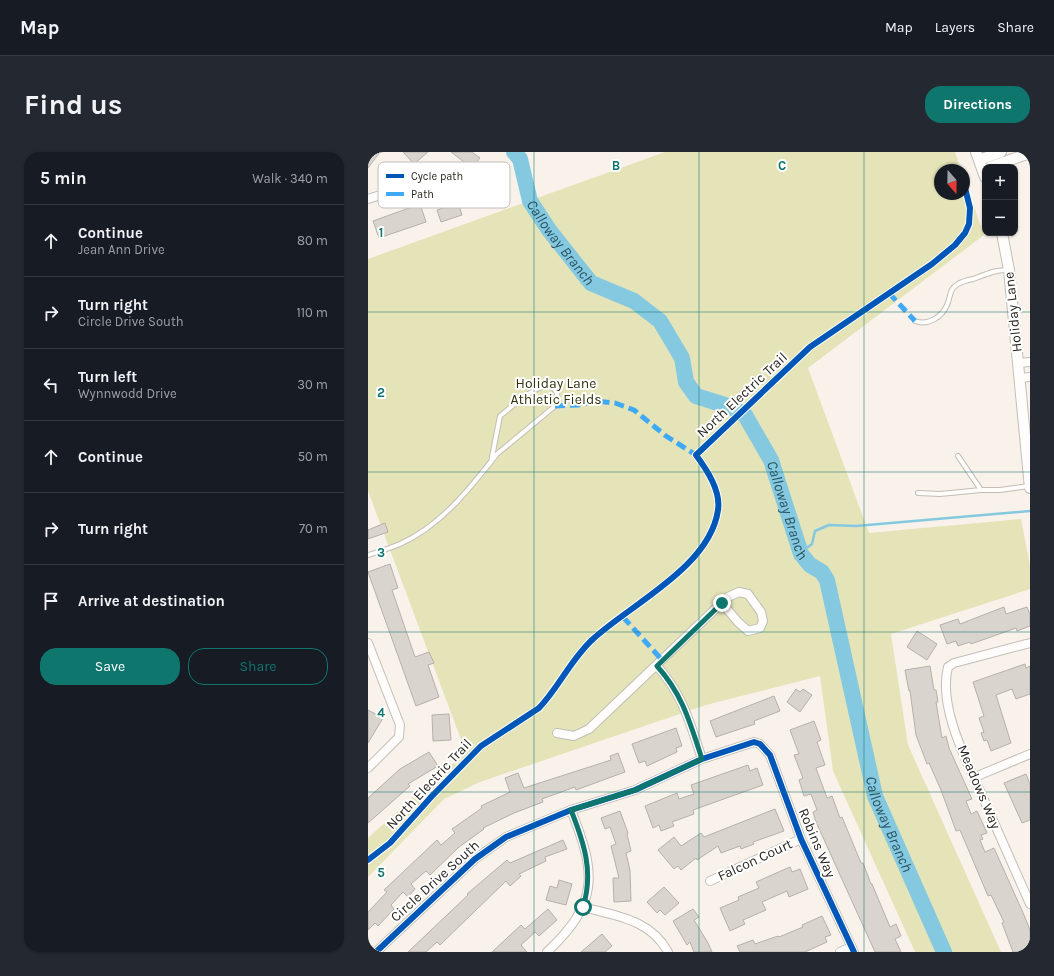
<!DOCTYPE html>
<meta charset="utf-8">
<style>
body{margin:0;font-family:Karla,sans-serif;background:#242831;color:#f1f3f6}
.controls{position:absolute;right:12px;top:12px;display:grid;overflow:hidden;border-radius:8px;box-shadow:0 1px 3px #0004}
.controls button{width:36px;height:36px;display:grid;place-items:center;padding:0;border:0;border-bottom:1px solid #363941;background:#171b24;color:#f1f3f6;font:20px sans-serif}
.compass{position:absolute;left:566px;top:12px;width:36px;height:36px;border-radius:50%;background:#171b24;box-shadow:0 1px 3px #0004;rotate:160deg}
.stop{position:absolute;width:12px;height:12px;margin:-9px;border:3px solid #0f766e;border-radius:50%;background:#fff}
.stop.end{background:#0f766e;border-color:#fff;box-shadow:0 1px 4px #0008}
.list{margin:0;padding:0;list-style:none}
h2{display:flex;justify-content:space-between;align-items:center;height:52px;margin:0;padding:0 16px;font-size:17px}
h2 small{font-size:13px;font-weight:400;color:#9ea1a6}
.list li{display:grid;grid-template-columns:26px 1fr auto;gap:12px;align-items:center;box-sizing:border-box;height:72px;padding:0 16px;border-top:1px solid #363941}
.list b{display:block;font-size:15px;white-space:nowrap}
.list p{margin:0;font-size:13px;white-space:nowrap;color:#9ea1a6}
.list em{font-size:13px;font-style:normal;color:#9ea1a6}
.actions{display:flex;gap:8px;padding:12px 16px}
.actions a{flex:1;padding:9px 0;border:1px solid #0f766e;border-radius:16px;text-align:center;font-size:14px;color:#0f766e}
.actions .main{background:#0f766e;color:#fff}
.icon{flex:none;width:22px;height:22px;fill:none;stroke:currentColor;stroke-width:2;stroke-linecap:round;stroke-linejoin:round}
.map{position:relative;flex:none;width:662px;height:800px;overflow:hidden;border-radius:16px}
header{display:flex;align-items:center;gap:24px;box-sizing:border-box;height:56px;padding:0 20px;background:#171b24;border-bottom:1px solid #363941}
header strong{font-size:19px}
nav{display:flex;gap:22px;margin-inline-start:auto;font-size:14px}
.intro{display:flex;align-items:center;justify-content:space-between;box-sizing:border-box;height:96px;padding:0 24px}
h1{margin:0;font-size:28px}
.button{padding:10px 18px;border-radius:16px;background:#0f766e;color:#fff;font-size:14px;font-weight:700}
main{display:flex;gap:24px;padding:0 24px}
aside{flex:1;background:#171b24;border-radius:16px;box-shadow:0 1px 3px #0004}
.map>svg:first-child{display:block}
.green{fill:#e4e4b8}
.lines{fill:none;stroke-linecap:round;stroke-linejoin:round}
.stream{stroke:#85c9e0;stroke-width:2.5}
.river{stroke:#85c9e0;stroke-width:16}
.building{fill:#d9d4ce;stroke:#b5b1aa}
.service-casing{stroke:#c2beb7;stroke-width:6}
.minor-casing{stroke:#c2beb7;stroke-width:10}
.tertiary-casing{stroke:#c2beb7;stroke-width:12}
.service{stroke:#fefdfc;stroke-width:4}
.minor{stroke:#fefdfc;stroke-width:8}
.tertiary{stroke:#fefdfc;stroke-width:10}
.quiet{stroke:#3fa9f5;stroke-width:5;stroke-dasharray:10 5;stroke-linecap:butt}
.cycleway-casing{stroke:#fff;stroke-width:8}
.cycleway{stroke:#0057b8;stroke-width:6}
.route{stroke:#0f766e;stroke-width:5}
.grid{fill:none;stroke:#0f766e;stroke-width:1;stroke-opacity:0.55}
.labels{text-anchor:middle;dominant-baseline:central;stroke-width:4;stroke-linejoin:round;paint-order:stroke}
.street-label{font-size:14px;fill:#292620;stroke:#fff}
.park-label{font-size:14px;fill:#31330f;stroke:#fff}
.water-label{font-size:15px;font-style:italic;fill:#295363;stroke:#fff}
.key{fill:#fff;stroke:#bfbebc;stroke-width:1}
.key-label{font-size:11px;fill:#292620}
.grid-label{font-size:13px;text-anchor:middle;font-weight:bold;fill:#0f766e;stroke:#fff;stroke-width:4;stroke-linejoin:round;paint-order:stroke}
</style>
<header>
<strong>Map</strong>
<nav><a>Map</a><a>Layers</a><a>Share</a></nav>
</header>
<div class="intro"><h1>Find us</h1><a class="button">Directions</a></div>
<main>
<aside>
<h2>5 min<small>Walk · 340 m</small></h2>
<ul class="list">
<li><svg class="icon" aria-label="ahead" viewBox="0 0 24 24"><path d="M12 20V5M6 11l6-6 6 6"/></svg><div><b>Continue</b><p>Jean Ann Drive</p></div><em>80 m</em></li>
<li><svg class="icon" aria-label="right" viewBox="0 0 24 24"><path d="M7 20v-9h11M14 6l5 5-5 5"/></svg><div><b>Turn right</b><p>Circle Drive South</p></div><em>110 m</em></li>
<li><svg class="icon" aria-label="left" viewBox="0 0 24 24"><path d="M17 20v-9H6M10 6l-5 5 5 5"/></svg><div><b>Turn left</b><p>Wynnwodd Drive</p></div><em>30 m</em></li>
<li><svg class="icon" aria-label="ahead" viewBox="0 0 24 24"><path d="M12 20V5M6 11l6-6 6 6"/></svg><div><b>Continue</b></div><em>50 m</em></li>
<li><svg class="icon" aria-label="right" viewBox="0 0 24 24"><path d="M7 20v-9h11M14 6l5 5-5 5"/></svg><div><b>Turn right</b></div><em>70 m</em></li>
<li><svg class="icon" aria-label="arrive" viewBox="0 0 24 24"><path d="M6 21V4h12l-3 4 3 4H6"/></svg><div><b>Arrive at destination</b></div></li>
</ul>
<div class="actions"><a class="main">Save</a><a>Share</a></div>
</aside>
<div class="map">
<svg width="662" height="800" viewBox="0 0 662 800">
<rect width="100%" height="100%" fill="#f8f2ea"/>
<path class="green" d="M297 0H587L593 18H572V42H596V26L616 83 440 216 501 381 653 367 662 413V437L523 482 540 593 633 800H547L465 619 452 524 338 553 112 630 76 647 0 725V686L56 635 98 601 0 339V107Z"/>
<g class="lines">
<path class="stream" d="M431 394 440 395 444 392 447 379 461 373 488 374 662 359"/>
<path class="river" id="s1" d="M146 0 152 7 162 49 181 78 223 131 266 149 292 169 314 206 318 230 328 244 363 255 377 263 403 308 433 402 442 413 454 420 459 428 507 644 576 800"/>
</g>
<path class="building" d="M0 0H12L0 16Z
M35 0H60L46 12Z
M83 0H104L112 6 104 16Z
M90 51 94 63 73 70 69 58Z
M52 52 58 70 11 86 5 69Z
M17 371 20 380 0 387V378Z
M22 412 30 436 24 438 47 505 61 500 66 511 60 513 71 545 48 554 0 420Z
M636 455 638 462 659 455 662 462V474L649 479 648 476 603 492 602 490 590 494 588 489 579 492 572 473 590 467 592 472Z
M549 479 569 492 559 508 539 495Z
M657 512 658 516 662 514V542L648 547 644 537 628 543 643 591 623 599 619 588 616 589 613 581 616 580 611 566 616 564 605 530Z
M562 514 566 538H568L570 550H568L574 586 578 584 581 596 604 647 598 649 603 662 609 659 619 681 613 683 615 687 612 688 617 700 626 696 656 763 662 778V800H645L634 771 636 770 623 743 620 744 592 678 588 679 573 638 561 611 559 612 548 583 542 539H541L537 518Z
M428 537 432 540 435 537 444 543 432 560 419 550Z
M406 544 412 559 386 569 387 572 348 585 342 569Z
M0 558 15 566 0 591Z
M81 562 83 588 65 589 64 563Z
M446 569 453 588 449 590 457 613 448 616 459 646 464 644 472 666 474 665 493 711H495L503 732H504L522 775 528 772 533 784 527 787 533 800H507L448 670 445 660 449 658 443 642 436 644 431 628 435 626 426 603 431 602 422 578Z
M308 576 314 594 308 596 309 600 279 614 277 609 271 611 264 592Z
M61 600 70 614 40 632 42 634 0 671V646L32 617Z
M250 601 257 620 208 638 207 635 174 647 175 650 146 661 115 676 116 677 91 695 62 723 58 719 43 732 47 737 40 745 35 740 23 753 26 757 10 774 7 771 0 778V760L19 740 16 738 69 688 73 693 87 681 84 677 114 656 113 654 142 640 137 626 150 621 156 636 243 608 242 604Z
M380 613 382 619 389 616 395 633 325 658 326 662 304 670 306 674 293 679 291 673 285 676 277 654 309 641 311 647 326 642 323 633Z
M658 622 662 632V668L654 671 636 631Z
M407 657 416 679 385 690 386 692 373 697 372 694 353 701 350 694 329 708 328 706 313 718 310 714 306 717 290 698 306 685 313 694 333 681 336 685Z
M252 659 260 681 259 682 263 699 258 701 262 718 263 749 246 750 245 726H251L243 694 248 692 242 675 237 677 233 666Z
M195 688 199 697 177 705 178 709 151 722 153 724 142 734 138 729 72 793 69 790 58 800H40L100 743 99 742 139 708 142 711Z
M422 715 424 720 432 717 440 737 421 745 419 739 394 750 398 758 375 768 377 772 362 779 352 756 371 748 370 745 391 736 388 730Z
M191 728 204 732 198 753 178 748 182 734 189 736Z
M296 735 311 751 297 763 292 758 289 761 279 750Z
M180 757 189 768 171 784 167 780 153 793 159 800H124L153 773 157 777Z
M325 757 331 765 326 768 340 791 344 800H326L322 790 319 793 305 769Z
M454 764 463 783 457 785 459 790 437 800H372L369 794 385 788 387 792 410 784 411 785 435 775 434 773Z
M234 782 244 794 237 800H213Z"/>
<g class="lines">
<g class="service-casing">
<path id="service" d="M547 169C560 174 574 165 579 153 583 144 581 137 590 132 595 129 600 128 605 127 620 122 625 118 641 118
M590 304 613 338H632L661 334
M550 341 572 342 613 338
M0 403C11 400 22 396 32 392 73 374 102 336 129 302L187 254 190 247C186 213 143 256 132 264L123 310"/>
</g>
<g class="minor-casing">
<path id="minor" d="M0 47 68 25
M650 211 662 210
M652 226 662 225
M0 491 32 573 31 585 0 616
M662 491 586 511 580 515C569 558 603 617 620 657 634 688 648 720 662 752
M289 514C315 543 322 571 334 607
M189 581 206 584 221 577 360 445 371 440 380 442 393 460 395 469 392 476 380 479 370 470 354 451
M607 625 662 602
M342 729 433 687
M215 755C248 764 282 767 300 800
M8 800 107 707 138 685 203 658 267 638 334 607 386 590 392 592 402 603 433 687 486 800
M179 800C232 750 228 721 203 658
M472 800 483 795"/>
</g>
<g class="tertiary-casing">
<path id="tertiary" d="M608 0 617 25
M611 8 633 0
M622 15 662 1
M634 81 641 118 662 336"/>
</g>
<use href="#service" class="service"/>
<use href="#minor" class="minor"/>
<use href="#tertiary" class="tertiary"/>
<path class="quiet" d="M521 141 547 169
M187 254 210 253 228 249 247 251 266 258 298 284 328 303
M255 465 295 509"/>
<g class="cycleway-casing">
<path id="cycleway" d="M0 708 22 691 64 644 113 594 171 556C191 535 203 507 225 487 263 452 342 415 350 358 353 339 339 318 328 303L442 195 564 112 587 93 597 81 601 72 602 56 596 32
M8 800 107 707 138 685 203 658 267 638 334 607 386 590 392 592 402 603 433 687 486 800"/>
</g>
<use href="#cycleway" class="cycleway"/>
</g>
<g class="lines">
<path class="route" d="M215 755C226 720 216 691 203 658L267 638 334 607C322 571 315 543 289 514L354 451"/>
</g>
<path class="grid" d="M166 0V800M331 0V800M496 0V800M0 160H662M0 320H662M0 480H662M0 640H662"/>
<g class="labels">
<g class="street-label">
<text transform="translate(645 160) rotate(-96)">Holiday Lane</text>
<text transform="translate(374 243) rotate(-43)">North Electric Trail</text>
<text transform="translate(61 632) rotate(-47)">North Electric Trail</text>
<text transform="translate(611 635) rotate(67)">Meadows Way</text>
<text transform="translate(449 691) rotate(67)">Robins Way</text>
<text transform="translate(387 708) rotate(-25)">Falcon Court</text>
<text transform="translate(67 729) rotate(-42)">Circle Drive South</text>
</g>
<g class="park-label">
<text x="188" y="231">Holiday Lane<tspan x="188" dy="16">Athletic Fields</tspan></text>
</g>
<g class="water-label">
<text stroke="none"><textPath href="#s1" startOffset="104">Calloway Branch</textPath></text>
<text stroke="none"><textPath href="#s1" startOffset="476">Calloway Branch</textPath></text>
<text stroke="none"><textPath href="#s1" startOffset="812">Calloway Branch</textPath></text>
</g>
</g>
<rect x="10" y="10" width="132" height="46" rx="6" class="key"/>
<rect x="18" y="22" width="18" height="4" fill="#0057b8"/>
<rect x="18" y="40" width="18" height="4" fill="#3fa9f5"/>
<g class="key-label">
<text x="43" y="28">Cycle path</text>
<text x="43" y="46">Path</text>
</g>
<g class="grid-label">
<text x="248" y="18">B</text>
<text x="414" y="18">C</text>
<text x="13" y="85">1</text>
<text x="13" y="245">2</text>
<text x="13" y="405">3</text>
<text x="13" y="565">4</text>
<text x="13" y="725">5</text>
</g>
</svg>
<div class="controls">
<button>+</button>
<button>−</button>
</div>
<svg class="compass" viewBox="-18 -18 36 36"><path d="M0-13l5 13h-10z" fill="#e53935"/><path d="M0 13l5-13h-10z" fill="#9ea1a6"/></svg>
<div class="stop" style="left:215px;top:755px"></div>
<div class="stop end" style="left:354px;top:451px"></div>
</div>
</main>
